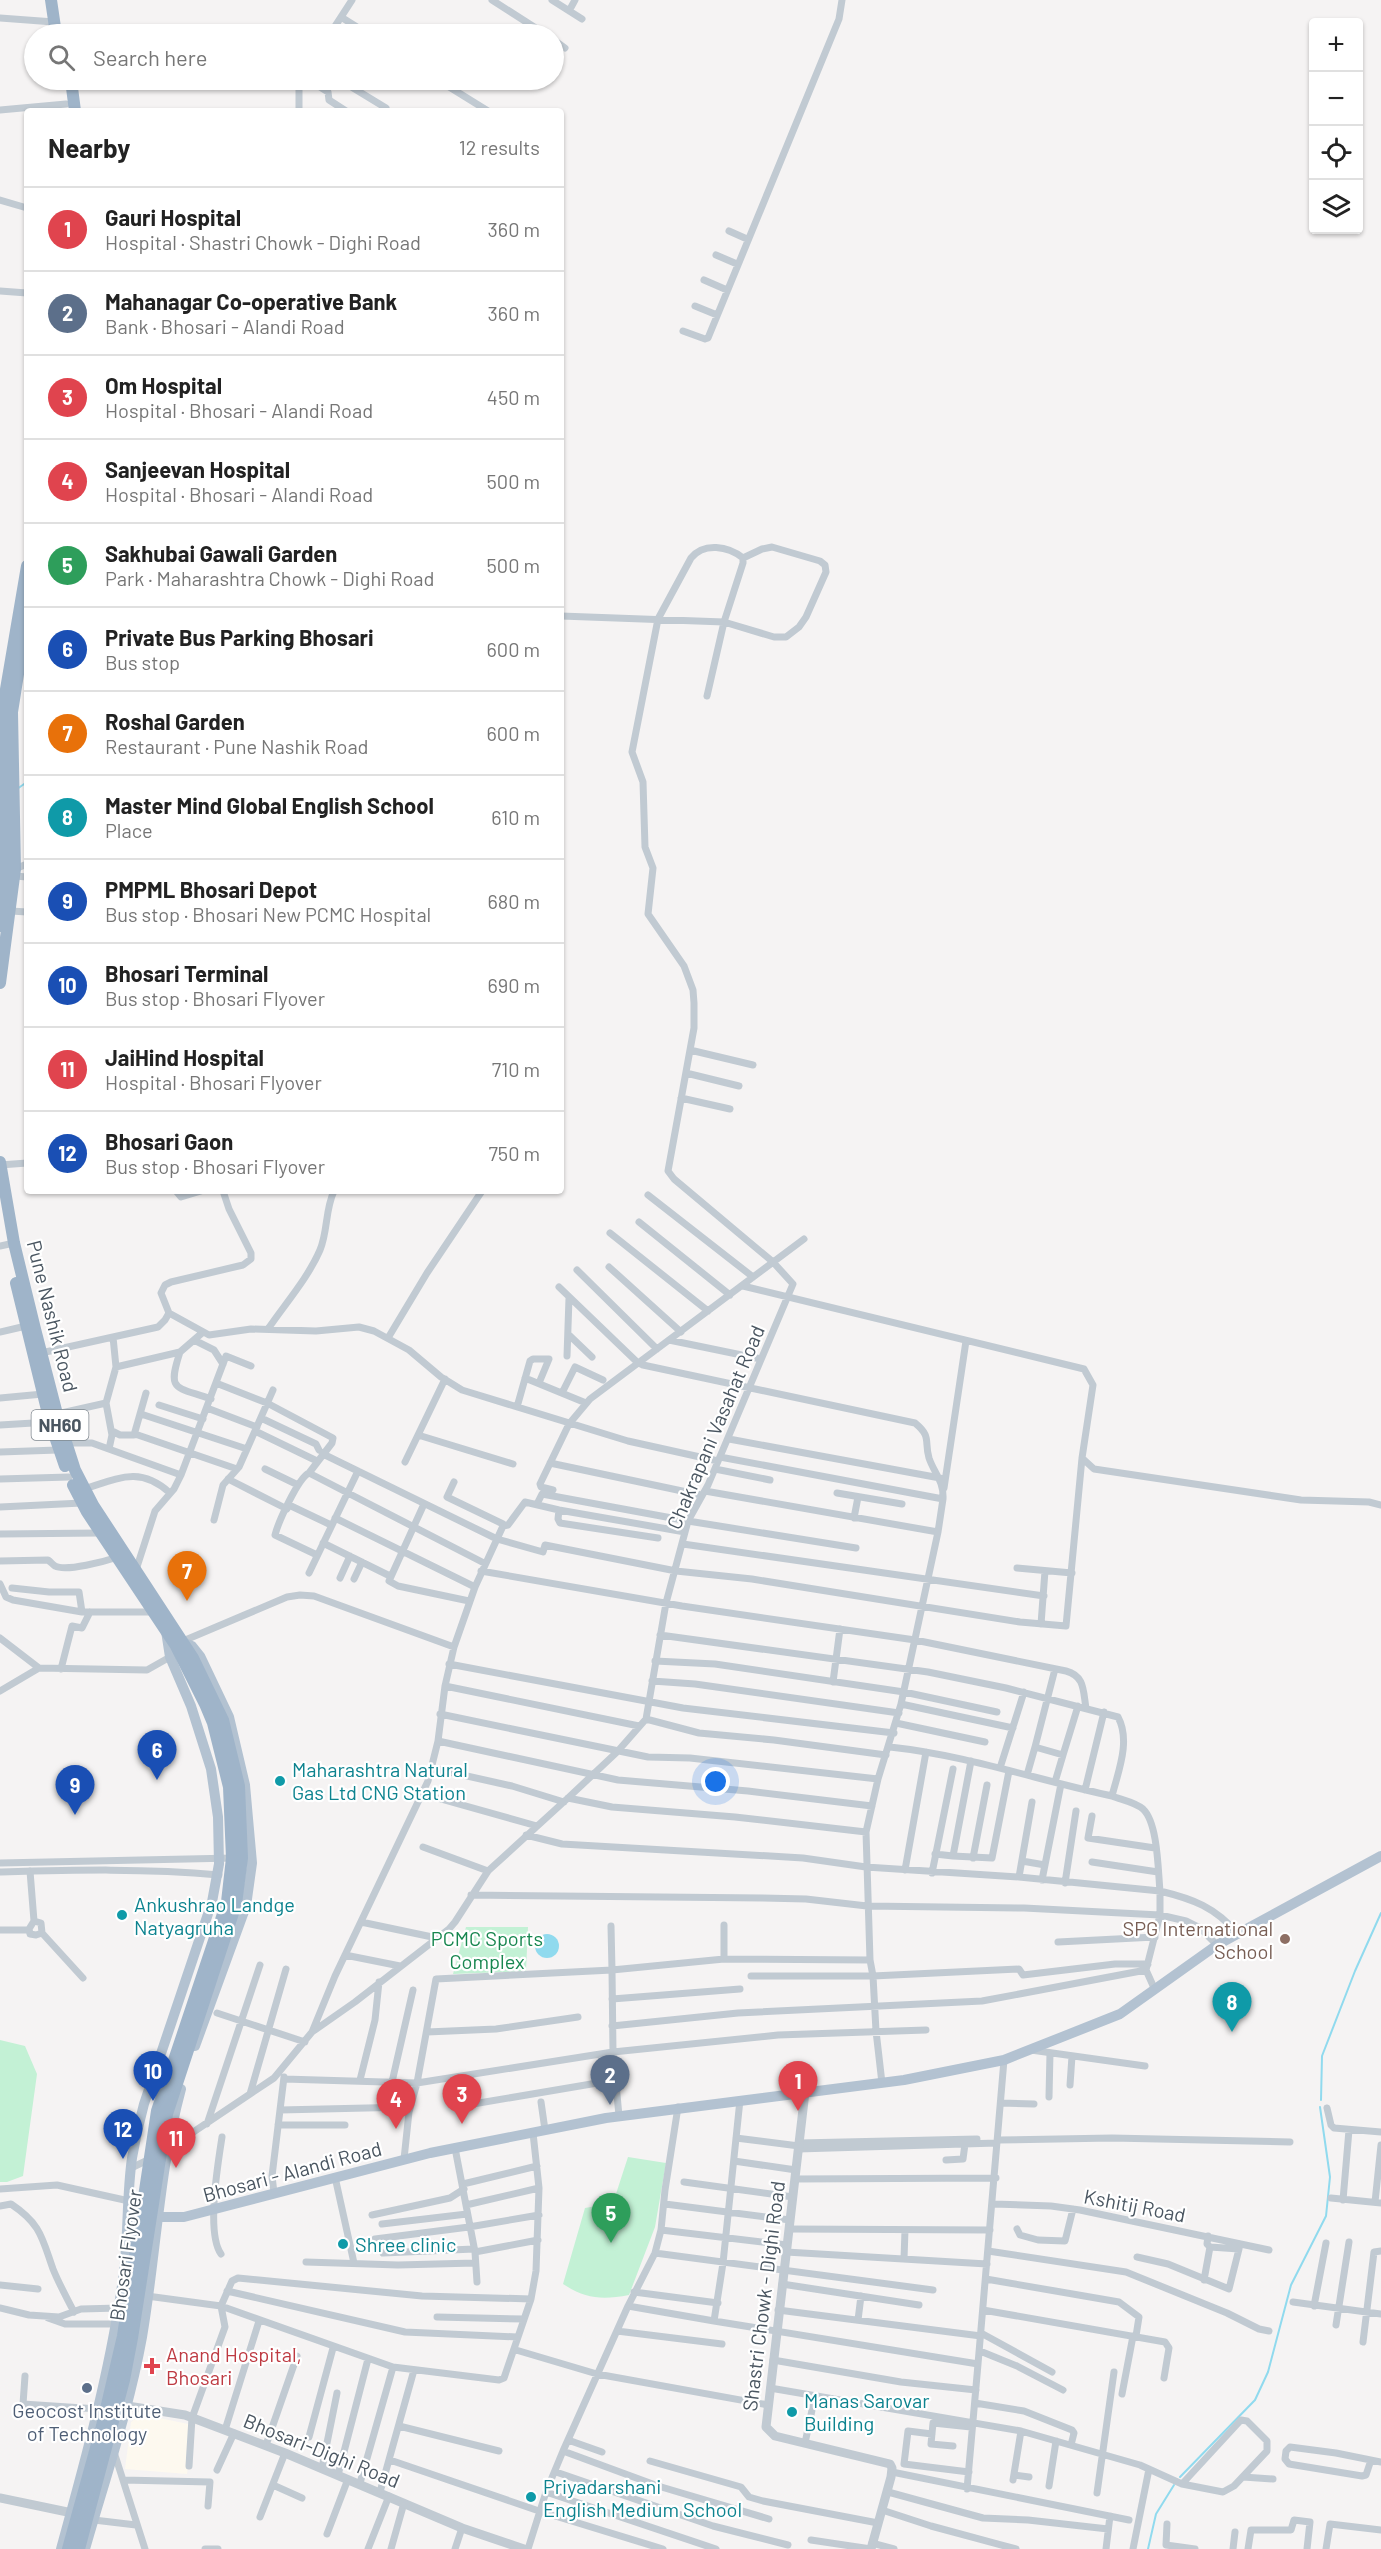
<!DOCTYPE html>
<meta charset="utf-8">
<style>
body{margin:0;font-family:Barlow,sans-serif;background:#f6f6f6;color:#222}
.controls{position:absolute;right:18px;top:18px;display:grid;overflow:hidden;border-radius:6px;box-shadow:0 2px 4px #0004}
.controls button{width:54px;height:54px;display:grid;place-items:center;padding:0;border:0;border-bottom:2px solid #e0e0e0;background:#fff;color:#222;font:30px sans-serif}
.you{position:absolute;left:716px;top:1782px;width:21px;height:21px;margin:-15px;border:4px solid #fff;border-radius:50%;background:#1a73e8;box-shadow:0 0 0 9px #1a73e833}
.badge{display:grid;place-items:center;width:39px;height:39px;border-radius:50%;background:#0f766e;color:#fff;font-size:20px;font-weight:700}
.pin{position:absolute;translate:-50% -50px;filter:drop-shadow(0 2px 3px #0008)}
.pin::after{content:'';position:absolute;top:32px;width:21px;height:18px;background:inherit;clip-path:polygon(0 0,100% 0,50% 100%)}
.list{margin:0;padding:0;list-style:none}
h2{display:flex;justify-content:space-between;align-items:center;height:78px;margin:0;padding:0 24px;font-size:26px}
h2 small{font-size:20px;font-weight:400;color:#767676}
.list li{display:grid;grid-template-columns:39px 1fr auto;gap:18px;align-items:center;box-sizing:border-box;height:84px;padding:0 24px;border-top:2px solid #e0e0e0}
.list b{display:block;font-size:22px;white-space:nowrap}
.list p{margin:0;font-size:20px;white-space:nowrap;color:#767676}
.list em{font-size:20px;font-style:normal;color:#767676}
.icon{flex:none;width:33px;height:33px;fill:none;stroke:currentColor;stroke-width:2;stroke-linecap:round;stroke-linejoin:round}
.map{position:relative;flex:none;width:1381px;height:2549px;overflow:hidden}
.search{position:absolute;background:#fff;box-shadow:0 2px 4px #0004;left:24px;top:24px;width:540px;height:66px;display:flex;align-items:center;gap:15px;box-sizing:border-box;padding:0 21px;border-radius:33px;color:#767676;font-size:22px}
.panel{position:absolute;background:#fff;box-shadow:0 2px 4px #0004;left:24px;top:108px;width:540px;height:1086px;border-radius:6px}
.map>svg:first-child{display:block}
.commercial{fill:#fdf9ef}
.green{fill:#c3f1d5}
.water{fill:#90daee}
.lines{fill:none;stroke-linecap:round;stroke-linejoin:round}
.stream{stroke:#90daee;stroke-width:2}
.minor{stroke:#c1cad2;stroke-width:7}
.tertiary{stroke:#c1cad2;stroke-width:9}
.primary{stroke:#b3c2d1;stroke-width:10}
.trunk{stroke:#9fb4c9;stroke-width:12}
.culture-dot{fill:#0f9aa8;stroke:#fff;stroke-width:2}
.education-dot{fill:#8d6e63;stroke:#fff;stroke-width:2}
.health-dot{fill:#e0444e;stroke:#fff;stroke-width:2}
.service-dot{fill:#5c6f8a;stroke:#fff;stroke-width:2}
.labels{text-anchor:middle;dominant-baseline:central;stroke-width:4.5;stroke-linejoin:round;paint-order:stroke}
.shield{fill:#fff;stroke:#808990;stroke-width:1.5}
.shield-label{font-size:18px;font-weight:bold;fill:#4a5661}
.street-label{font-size:20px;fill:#4a5661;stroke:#fff}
.culture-label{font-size:20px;fill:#0d838f;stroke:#fff;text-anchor:start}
.education-label{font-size:20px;fill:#785e54;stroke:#fff;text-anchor:end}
.park-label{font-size:20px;fill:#17864f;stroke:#fff}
.health-label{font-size:20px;fill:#be3a42;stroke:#fff;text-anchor:start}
.service-label{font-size:20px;fill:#4e5e75;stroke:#fff}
</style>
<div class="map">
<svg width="1381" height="2549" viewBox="0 0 1381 2549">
<rect width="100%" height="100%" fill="#f5f3f3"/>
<path class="commercial" d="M140 2414 193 2425 187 2474 125 2469 131 2422Z"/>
<path class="green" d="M466 1927H528L526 1971 453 1974Z
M0 2040 25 2046 37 2074 23 2176 7 2182H0Z
M628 2157 666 2163 655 2227 629 2295C602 2300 586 2299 563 2284L585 2208 613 2203Z"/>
<path class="water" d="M535 1946a12 12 0 1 1 24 0a12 12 0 1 1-24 0Z"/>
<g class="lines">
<path class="stream" d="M17 789 27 782
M1321 2100 1322 2056 1355 1971 1381 1913
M1180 2477 1255 2400 1268 2372 1291 2285 1326 2216 1330 2177 1320 2107
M1148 2549 1156 2514 1174 2485"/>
<path class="minor" d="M492 0 545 34
M552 0 582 19
M569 11 575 0
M341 17 368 34
M0 18 54 22
M330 34 352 0
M554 40 565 48
M309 80 328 92 329 100 346 111
M340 80 386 108
M438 80 488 111
M0 110 66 104
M299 111V90L302 80
M0 200 27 208
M729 231 747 239
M716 255 737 264
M704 280 727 290
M0 291 27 293
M695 306 717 315
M683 331 705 339 708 338 839 19 842 0
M561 616 724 622 774 637H786L799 627 806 617 826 572 825 565 820 561 772 547 762 549 743 558
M15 869 27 864
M15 876 27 877
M11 911 27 912
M690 1050 753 1065
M686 1073 739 1086
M681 1098 730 1109
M0 1165 27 1163
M176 1191 181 1197 201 1191
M223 1191 229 1209 251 1253V1259L243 1265 171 1282 165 1285 161 1293 169 1313 209 1335 251 1329 316 1331 359 1327 374 1331 409 1350 441 1377 462 1390 628 1441 718 1461
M648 1195 753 1277
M639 1222 730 1295
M610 1233 708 1311
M0 1246 14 1243
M609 1267 681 1332
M577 1270 657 1349
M743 1286 1084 1369 1093 1385 1082 1458 1094 1469 1301 1500 1369 1502 1381 1505
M559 1287 637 1362 643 1365 915 1423C932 1437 924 1441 929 1458 934 1473 944 1481 943 1499
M268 1329C285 1304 308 1278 320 1250 328 1231 325 1210 334 1191
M0 1332 26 1326
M568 1334 592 1357
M388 1338 427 1273 482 1191
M194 1340 214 1350 223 1364
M669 1340 761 1359
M180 1352C167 1392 175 1386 211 1399
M41 1353 158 1327 165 1320 169 1313
M567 1356 569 1298
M116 1367 180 1352 202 1333
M525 1378 586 1403
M216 1383 267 1403 333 1438 332 1443 309 1473
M562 1393 575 1367 603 1380
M0 1398 43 1394
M159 1405 203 1419
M517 1407 530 1361 533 1359H549L539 1383
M207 1408 257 1427
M57 1414 106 1403
M141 1414 247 1449 273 1390
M261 1418 316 1444 319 1450
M0 1425 50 1422
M112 1431 120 1435H134L146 1393
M255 1431 317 1461
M135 1434 237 1469
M418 1435 513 1464
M729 1439 940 1478
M65 1443H92L181 1475 226 1356 251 1366
M109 1449 112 1435 106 1403 116 1367 113 1337
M0 1452 58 1450
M323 1454 497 1539 543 1552 545 1545 676 1571 752 1579 1020 1622 1066 1626 1082 1458
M720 1457 943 1499 938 1532 901 1704 878 1779 866 1832 870 1960 873 1976 876 2031 882 2083
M405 1462 445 1379
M550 1463 701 1495
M265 1469 298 1485
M715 1469 770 1480
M0 1479 69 1477
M228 1479 287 1509
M454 1482 447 1497 503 1524V1526
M944 1488 966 1341
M84 1489C119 1478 140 1466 170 1493
M553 1490 541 1487 540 1484 569 1424 590 1399 804 1239
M705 1491 938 1532
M837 1493 902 1504
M424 1504 389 1581 398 1586 469 1601
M537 1504 542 1494 688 1521 856 1548
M289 1505 331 1525
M0 1507 82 1503
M559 1510 558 1519 560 1523 658 1538
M335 1518 475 1587
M854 1518 858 1497
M214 1520 223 1485 239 1467 247 1449
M0 1534 101 1533
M323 1543 390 1576
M683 1544 1044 1596
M317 1555 275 1535C278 1523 298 1478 309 1473L484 1563
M0 1561 48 1560C51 1562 53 1565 55 1566 66 1572 106 1561 118 1557
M1017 1568 1072 1573
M136 1570 155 1511 174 1489 181 1475
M481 1571 682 1606 915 1640 1066 1671C1085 1676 1083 1691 1086 1708
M309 1573 358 1471
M340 1578 350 1556
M354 1579 362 1562
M0 1584 6 1597 13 1600 82 1612H154
M12 1588 49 1592H79L82 1612
M1041 1624 1045 1571
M660 1635 928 1672 1006 1688 1118 1717C1131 1741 1118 1772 1112 1796 1122 1800 1135 1802 1143 1809 1158 1823 1158 1871 1160 1891 1193 1899 1215 1907 1238 1934
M0 1638 39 1668
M183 1641 287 1597 300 1595 314 1596 454 1647
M655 1661 715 1664 904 1692 997 1712
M449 1664 683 1708 894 1733
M61 1669 72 1626 82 1628 90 1612
M1055 1669 1035 1747 1063 1755 1078 1706
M652 1681 695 1684 899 1713
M833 1682 840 1629
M445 1686 639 1726
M0 1691 39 1668 147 1670 170 1657
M901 1704 1013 1728
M440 1714 648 1757 690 1758 878 1779
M646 1719 699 1733 774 1740 886 1755
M896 1723 985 1742
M438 1741 618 1780 748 1791 872 1806
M890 1747C965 1755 1038 1780 1112 1796
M971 1761 953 1856 992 1858 1009 1771
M431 1768 512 1786 564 1802
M1000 1768 1024 1692
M1027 1775 1035 1747
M1055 1782 1063 1755
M1085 1790 1104 1712
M423 1794 537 1826
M568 1798 612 1807 735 1817 866 1832
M1092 1816 1088 1838 1155 1848
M526 1835 562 1844 803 1858 866 1867 1019 1877 1160 1891V1915L1146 1970 1155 1990
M423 1847 488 1871
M935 1854 953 1856
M973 1858 987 1785
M1022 1861 1045 1865
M1092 1862 1158 1872
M0 1863 234 1858
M905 1870 926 1752
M30 1871 34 1921 29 1929 30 1934 36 1935 42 1933 41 1923 34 1921
M0 1872C74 1870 146 1868 219 1875
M932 1873 953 1769
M1019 1877 1032 1802
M1042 1880 1061 1784
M1065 1883 1076 1811
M471 1895 763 1898 806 1899 867 1906 1024 1908 1160 1915 1186 1921 1200 1928 1217 1945
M361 1922 437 1938
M611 1926 612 1970 724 1959 870 1960
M0 1930H29
M42 1933 83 1978
M1058 1942 1155 1937
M345 1955 400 1966
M724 1959V1925
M751 1976H873L1019 1969 1023 1975 1115 1964H1148
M612 1999 740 1989
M217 2013 305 2042
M612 2026 738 2013 982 2001 1146 1970
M312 2032 335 1976 428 1781 438 1741 445 1686 454 1647 475 1587 503 1526 508 1525 525 1502 559 1510 685 1532
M427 2032 496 2029 578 2017
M1031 2050 1145 2066
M284 2079 417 2083 613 2052 778 2035 926 2030
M360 2080 375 2020 379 1982
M392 2082 413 1990
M1070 2085 1072 2056
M250 2094 286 1969
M1049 2097 1050 2053
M740 2100 723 2263 714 2321 978 2364 1004 2060
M541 2102 545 2130
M1001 2103 1034 2104
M473 2104 615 2080
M1327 2108 1331 2125 1334 2128 1381 2132
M280 2110 410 2107
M207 2124 260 1965
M278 2125H345
M736 2138 799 2146
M998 2140 1112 2138 1290 2142
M799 2143 977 2139
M455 2148 475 2252 477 2282
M168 2149 274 2078 312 2032 355 2002 449 1929 455 1922 488 1871 568 1798 617 1752 646 1719 666 1603 688 1521 708 1485 793 1284 773 1262 674 1179 668 1171 694 1028V1003L693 990 684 966 648 914 653 868 645 847 643 782 632 752 658 619 691 558C704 542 728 546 743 558V563L724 622 707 696
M798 2149 997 2143
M404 2159 409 2112 417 2083 436 1979 612 1970 613 2052 619 2116
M946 2160 963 2159 965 2144
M734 2161 796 2170
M131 2168 150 2159
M335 2177 354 2263
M795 2179 996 2178
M684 2182 793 2197
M463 2184 537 2166
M0 2189 57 2185 129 2201
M274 2193 272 2176 284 2077
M1331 2198 1381 2203
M1343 2200 1349 2130
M1375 2202 1381 2145
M665 2204 790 2220
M993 2204 1051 2206 1080 2210 1269 2250
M466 2205 539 2188
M0 2206 11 2204C41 2224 42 2238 53 2269 59 2284 67 2298 74 2312
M372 2215 450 2198 464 2189
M382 2224 467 2214
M789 2229 990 2230
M1017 2229 1020 2235 1038 2240 1065 2241 1073 2209
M661 2230 787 2245
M375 2239 469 2227 539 2215
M988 2251 1126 2272 1227 2313 1259 2329 1269 2331
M475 2252 538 2240
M786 2252 987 2264
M383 2253 474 2249
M655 2253 933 2290
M221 2254C206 2233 218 2163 222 2137
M1137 2257 1168 2264 1229 2289 1239 2249 1210 2247 1207 2244 1208 2236
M904 2259 905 2230
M306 2262 398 2265 475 2263
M986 2279 1119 2302 1139 2317 1136 2336
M1204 2280 1210 2247
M782 2284 919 2305
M0 2285 38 2289
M227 2291 405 2332 517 2337
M634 2292 718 2303
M147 2296 221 2306 232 2281 238 2278 422 2296 531 2299
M1293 2302 1381 2314
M628 2306 714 2321
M1314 2306 1326 2243
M0 2308 29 2315 59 2317 81 2309 119 2308
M778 2310 981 2336
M983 2310 1165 2342 1169 2348 1164 2378
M437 2317 524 2319
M48 2318 65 2324H120
M858 2320 861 2296
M1336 2325 1349 2242
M617 2331 722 2344
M981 2333 1052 2372
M1363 2342 1374 2252 1381 2251
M516 2350 597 2374 768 2405
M980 2351 1017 2366 1063 2390
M773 2360 901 2382 976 2390
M25 2376 23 2404 98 2409
M770 2388 1021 2431 1140 2465 1182 2484 1223 2492 1234 2486 1267 2451V2441L1247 2421 1241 2420 1182 2484
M1122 2394 1133 2336
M975 2403 1024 2411 1072 2430 1074 2433 1071 2445
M399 2426 499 2451
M225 2430 259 2321
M932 2434 908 2431 904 2464 969 2472
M309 2437 333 2348
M568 2440 602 2452
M805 2443 815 2396
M266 2445 297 2356
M953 2446 931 2444 933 2423 971 2427
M563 2451 658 2486 769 2519
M114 2452 145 2549
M390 2460 539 2511 663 2549
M1371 2460 1366 2475 1362 2476 1289 2464 1285 2459 1286 2451 1290 2447 1336 2453 1381 2462
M650 2461 741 2487 749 2497 763 2501 878 2523
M189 2466 192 2418 225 2327 221 2306 393 2367 499 2380 504 2378 531 2299 536 2271 539 2188 533 2133
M322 2468 337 2393
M217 2470 234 2433
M556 2472 713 2526 788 2545
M892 2472 1129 2520
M338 2475 368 2359
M1014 2475 1029 2477
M1243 2477 1273 2479
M123 2480 210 2482 208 2506
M1013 2480 1021 2431
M360 2483 393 2367
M273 2485 302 2498
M1049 2486 1056 2441
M967 2489 978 2364
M380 2492 414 2370
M546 2492 716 2549
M888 2492 983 2518 1028 2520 1108 2529
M1097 2493 1114 2372
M882 2510 931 2526 1016 2549
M260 2517 285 2453
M94 2520 136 2525
M1167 2524 1166 2545 1195 2549
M327 2534 348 2479
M811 2540 871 2549
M872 2543 894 2549
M205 2549H218
M368 2549 389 2496
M391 2549 404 2503
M455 2549 462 2528
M528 2549 546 2492 563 2451 628 2306 655 2253 661 2230 665 2190 678 2107
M1106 2549 1110 2516
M1133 2549 1149 2469
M1233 2549 1235 2532
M1248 2549 1251 2530H1291L1294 2520 1310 2522 1307 2549
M1326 2549 1330 2524 1381 2530"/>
<path class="tertiary" d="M805 2092 766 2427 775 2436 890 2464 892 2468 891 2477 871 2549
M121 2405 185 2415 285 2453 462 2528 524 2549
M0 2498 77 2514"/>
<path class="primary" d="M185 1643 192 1646 200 1656 229 1717 245 1785 252 1863 246 1906 195 2046
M158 2217H184L430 2153 606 2118 904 2080 1004 2060 1120 2014 1217 1945 1381 1856
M61 2549C85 2462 109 2375 122 2286 129 2244 126 2200 132 2158 135 2140 139 2122 144 2104L212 1902 219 1864 218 1817 211 1769 191 1706 170 1657 166 1631
M85 2549C105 2479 129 2409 142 2337 156 2255 159 2170 181 2089"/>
<path class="trunk" d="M51 0 56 34
M71 80 75 111
M0 926 6 853 3 707 27 566
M0 983 15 869 12 712 27 617
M0 1162 14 1243 35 1329 57 1414 75 1470 93 1505 193 1658 223 1720 239 1786 242 1858 236 1904 167 2114 132 2338 124 2380 79 2549
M16 1283 50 1422 65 1466
M68 2549 102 2426 123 2336 157 2111 227 1902 232 1858 229 1787 213 1723 205 1704 176 1646 87 1512 73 1485"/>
</g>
<g class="culture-dot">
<circle cx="280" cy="1781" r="6"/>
<circle cx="122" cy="1915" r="6"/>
<circle cx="343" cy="2244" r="6"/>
<circle cx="792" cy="2412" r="6"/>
<circle cx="531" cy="2497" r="6"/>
</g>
<circle class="education-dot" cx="1285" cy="1939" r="6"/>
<path class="health-dot" d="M149 2357h6v6h6v6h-6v6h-6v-6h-6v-6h6z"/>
<circle class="service-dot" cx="87" cy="2388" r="6"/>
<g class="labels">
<rect class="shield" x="31.5" y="1410" width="57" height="30" rx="4.5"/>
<g class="shield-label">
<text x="60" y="1425">NH60</text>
</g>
<g class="street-label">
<text transform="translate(53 1316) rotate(76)">Pune Nashik Road</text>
<text transform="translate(715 1427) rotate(-67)">Chakrapani Vasahat Road</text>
<text transform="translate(292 2171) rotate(-15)">Bhosari - Alandi Road</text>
<text transform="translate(1135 2205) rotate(11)">Kshitij Road</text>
<text transform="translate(125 2255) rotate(-82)">Bhosari Flyover</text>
<text transform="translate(763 2296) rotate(-83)">Shastri Chowk - Dighi Road</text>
<text transform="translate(322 2450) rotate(22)">Bhosari-Dighi Road</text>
</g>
<g class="culture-label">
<text x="292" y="1769">Maharashtra Natural<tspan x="292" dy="23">Gas Ltd CNG Station</tspan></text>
<text x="134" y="1904">Ankushrao Landge<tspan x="134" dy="23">Natyagruha</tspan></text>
<text x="355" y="2244">Shree clinic</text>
<text x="804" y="2400">Manas Sarovar<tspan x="804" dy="23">Building</tspan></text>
<text x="543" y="2486">Priyadarshani<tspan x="543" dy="23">English Medium School</tspan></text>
</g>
<g class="education-label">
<text x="1273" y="1928">SPG International<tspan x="1273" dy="23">School</tspan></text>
</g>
<g class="park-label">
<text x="487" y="1938">PCMC Sports<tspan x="487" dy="23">Complex</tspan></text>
</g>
<g class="health-label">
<text x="166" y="2354">Anand Hospital,<tspan x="166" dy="23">Bhosari</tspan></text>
</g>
<g class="service-label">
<text x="87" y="2410">Geocost Institute<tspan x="87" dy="23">of Technology</tspan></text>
</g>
</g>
</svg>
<div class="controls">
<button>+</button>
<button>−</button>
<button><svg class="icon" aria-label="locate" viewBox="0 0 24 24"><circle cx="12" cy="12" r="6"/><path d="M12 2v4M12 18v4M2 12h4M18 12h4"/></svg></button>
<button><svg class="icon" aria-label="layers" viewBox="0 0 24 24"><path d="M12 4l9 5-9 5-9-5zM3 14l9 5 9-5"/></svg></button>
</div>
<div class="you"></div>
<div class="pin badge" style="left:798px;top:2111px;background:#e0444e">1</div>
<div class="pin badge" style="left:610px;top:2105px;background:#5c6f8a">2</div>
<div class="pin badge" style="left:462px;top:2124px;background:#e0444e">3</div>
<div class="pin badge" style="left:396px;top:2129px;background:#e0444e">4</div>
<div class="pin badge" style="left:611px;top:2243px;background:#2e9e5b">5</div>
<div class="pin badge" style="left:157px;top:1780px;background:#1a4fb4">6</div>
<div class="pin badge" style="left:187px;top:1601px;background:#e8710a">7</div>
<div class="pin badge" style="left:1232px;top:2032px;background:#0f9aa8">8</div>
<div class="pin badge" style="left:75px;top:1815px;background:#1a4fb4">9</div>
<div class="pin badge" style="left:153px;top:2101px;background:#1a4fb4">10</div>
<div class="pin badge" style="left:176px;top:2168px;background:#e0444e">11</div>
<div class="pin badge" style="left:123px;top:2159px;background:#1a4fb4">12</div>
<div class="search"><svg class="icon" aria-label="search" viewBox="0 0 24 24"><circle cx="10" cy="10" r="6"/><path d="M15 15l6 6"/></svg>Search here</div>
<section class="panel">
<h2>Nearby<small>12 results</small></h2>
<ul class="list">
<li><span class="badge" style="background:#e0444e">1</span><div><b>Gauri Hospital</b><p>Hospital · Shastri Chowk - Dighi Road</p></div><em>360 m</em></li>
<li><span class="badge" style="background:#5c6f8a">2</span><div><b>Mahanagar Co-operative Bank</b><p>Bank · Bhosari - Alandi Road</p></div><em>360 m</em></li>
<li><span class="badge" style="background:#e0444e">3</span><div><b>Om Hospital</b><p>Hospital · Bhosari - Alandi Road</p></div><em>450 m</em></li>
<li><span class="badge" style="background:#e0444e">4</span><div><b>Sanjeevan Hospital</b><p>Hospital · Bhosari - Alandi Road</p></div><em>500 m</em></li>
<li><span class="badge" style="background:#2e9e5b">5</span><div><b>Sakhubai Gawali Garden</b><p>Park · Maharashtra Chowk - Dighi Road</p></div><em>500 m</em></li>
<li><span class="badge" style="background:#1a4fb4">6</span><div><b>Private Bus Parking Bhosari</b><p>Bus stop</p></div><em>600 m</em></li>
<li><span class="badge" style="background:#e8710a">7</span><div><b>Roshal Garden</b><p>Restaurant · Pune Nashik Road</p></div><em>600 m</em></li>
<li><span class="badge" style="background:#0f9aa8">8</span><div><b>Master Mind Global English School</b><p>Place</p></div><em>610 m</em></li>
<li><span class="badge" style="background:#1a4fb4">9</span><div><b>PMPML Bhosari Depot</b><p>Bus stop · Bhosari New PCMC Hospital</p></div><em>680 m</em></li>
<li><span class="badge" style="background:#1a4fb4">10</span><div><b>Bhosari Terminal</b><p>Bus stop · Bhosari Flyover</p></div><em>690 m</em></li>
<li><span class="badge" style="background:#e0444e">11</span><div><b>JaiHind Hospital</b><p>Hospital · Bhosari Flyover</p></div><em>710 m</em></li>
<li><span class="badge" style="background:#1a4fb4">12</span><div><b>Bhosari Gaon</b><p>Bus stop · Bhosari Flyover</p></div><em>750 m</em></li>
</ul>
</section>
</div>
